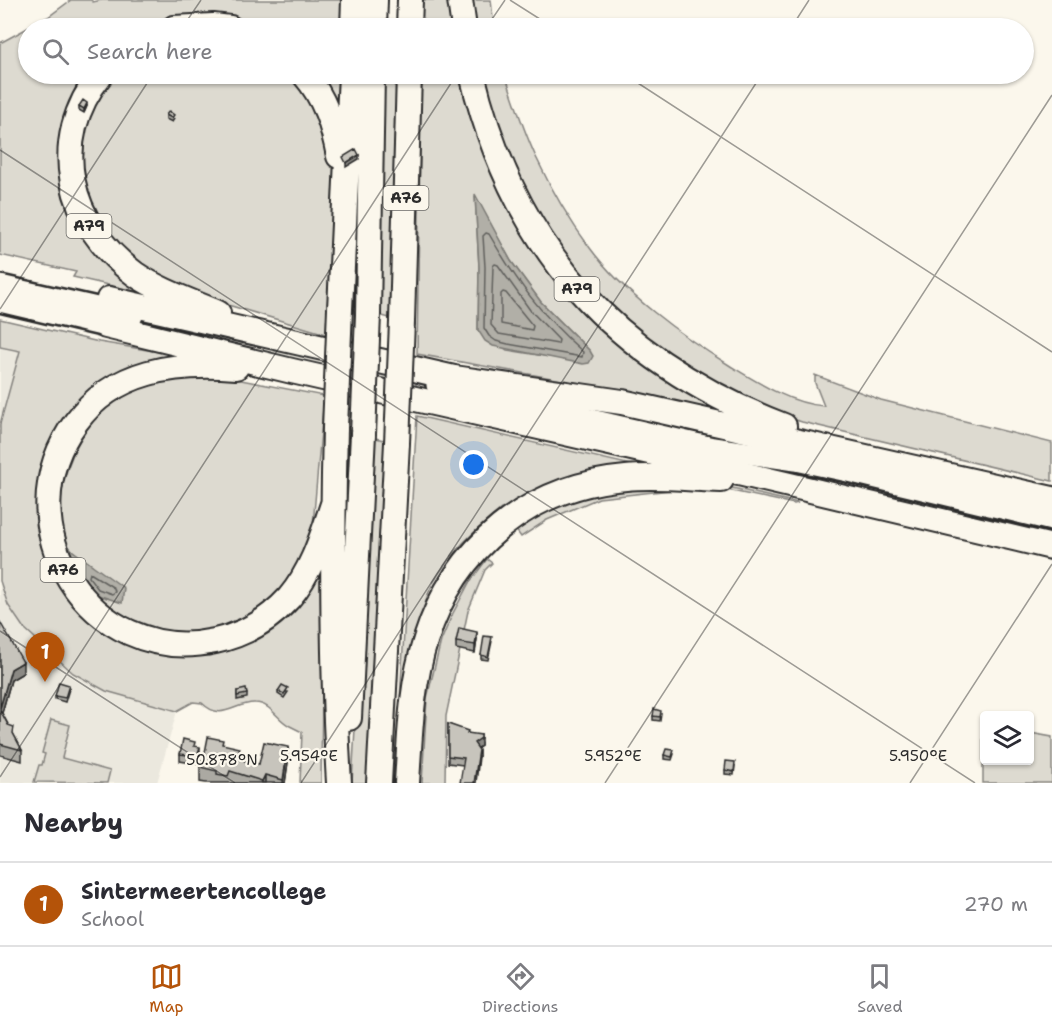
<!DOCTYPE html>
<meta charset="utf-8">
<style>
body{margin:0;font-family:"Shantell Sans",sans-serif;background:#f7f7f7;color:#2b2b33}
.controls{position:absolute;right:18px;bottom:18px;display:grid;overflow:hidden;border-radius:6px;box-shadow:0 2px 4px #0004}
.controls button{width:54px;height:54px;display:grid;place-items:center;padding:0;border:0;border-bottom:2px solid #e1e1e2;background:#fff;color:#2b2b33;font:30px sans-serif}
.you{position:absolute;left:474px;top:465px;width:21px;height:21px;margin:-15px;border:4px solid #fff;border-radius:50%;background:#1a73e8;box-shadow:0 0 0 9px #1a73e833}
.badge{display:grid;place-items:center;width:39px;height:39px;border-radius:50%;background:#b45309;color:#fff;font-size:20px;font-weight:700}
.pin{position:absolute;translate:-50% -50px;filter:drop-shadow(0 2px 3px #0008)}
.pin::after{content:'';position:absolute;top:32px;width:21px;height:18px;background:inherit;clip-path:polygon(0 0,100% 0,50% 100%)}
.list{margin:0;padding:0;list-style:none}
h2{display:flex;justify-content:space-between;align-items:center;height:78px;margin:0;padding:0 24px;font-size:26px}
h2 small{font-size:20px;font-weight:400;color:#7c7c81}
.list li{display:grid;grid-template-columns:39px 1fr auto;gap:18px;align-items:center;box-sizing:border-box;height:84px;padding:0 24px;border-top:2px solid #e1e1e2}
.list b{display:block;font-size:22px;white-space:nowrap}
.list p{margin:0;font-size:20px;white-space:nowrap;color:#7c7c81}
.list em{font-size:20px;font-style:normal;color:#7c7c81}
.icon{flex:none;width:33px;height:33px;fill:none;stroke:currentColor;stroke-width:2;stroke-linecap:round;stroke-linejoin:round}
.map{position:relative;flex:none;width:1052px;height:783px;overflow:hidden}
.search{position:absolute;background:#fff;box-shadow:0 2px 4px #0004;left:18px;right:18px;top:18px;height:66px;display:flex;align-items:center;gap:15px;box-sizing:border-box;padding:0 21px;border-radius:33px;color:#7c7c81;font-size:22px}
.sheet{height:162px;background:#fff}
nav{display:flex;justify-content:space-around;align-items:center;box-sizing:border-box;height:84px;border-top:2px solid #e1e1e2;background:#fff;font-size:16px;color:#7c7c81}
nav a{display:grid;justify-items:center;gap:3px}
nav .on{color:#b45309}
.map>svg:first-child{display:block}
.built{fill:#ebe8de}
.green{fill:#dddad0;stroke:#84827e;stroke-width:1.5;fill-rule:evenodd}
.water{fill:#b1afa7;stroke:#7b7a75;stroke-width:1.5}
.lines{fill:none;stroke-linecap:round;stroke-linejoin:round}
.shore{stroke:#61605d;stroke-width:1.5}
.primary-casing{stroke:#2b2b2b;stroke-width:26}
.motorway-casing{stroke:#2b2b2b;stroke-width:28}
.primary{stroke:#fbf7ec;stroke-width:21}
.motorway{stroke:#fbf7ec;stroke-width:24}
.motorway-bridge-casing{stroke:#2b2b2b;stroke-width:28;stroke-linecap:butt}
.motorway-bridge{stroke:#fbf7ec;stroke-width:24}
.wall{fill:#aba9a2;stroke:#2b2b2b;stroke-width:1.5}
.shaded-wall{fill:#8b8984;stroke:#2b2b2b;stroke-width:1.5}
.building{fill:#c7c4bc;stroke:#2b2b2b;stroke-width:1.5}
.ticks{fill:none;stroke:#2b2b2b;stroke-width:1.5;stroke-opacity:0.45}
.labels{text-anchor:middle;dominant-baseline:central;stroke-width:4.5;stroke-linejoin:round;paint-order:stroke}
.shield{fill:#fbf7ec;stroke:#696865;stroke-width:1.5}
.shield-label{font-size:15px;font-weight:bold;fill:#2b2b2b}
.ticks-label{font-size:15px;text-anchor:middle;fill:#2b2b2b;stroke:#fbf7ec;stroke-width:4.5;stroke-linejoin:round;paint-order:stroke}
</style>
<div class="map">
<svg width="1052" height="783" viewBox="0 0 1052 783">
<rect width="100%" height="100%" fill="#fbf7ec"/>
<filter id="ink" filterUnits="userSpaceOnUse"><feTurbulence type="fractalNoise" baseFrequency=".0167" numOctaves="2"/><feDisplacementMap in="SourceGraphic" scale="12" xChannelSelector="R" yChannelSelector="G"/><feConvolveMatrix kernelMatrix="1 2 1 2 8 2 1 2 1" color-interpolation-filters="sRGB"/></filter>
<g filter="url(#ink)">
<path class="built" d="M0 347 21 351 0 424Z
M0 581 8 605 23 627 73 673 106 691 177 711 157 783H0Z"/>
<path class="green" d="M71 0H91L93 2 102 0H343L341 28H28V74H339L326 334 211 300 152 295 73 277 76 272 0 255V43L48 17Z
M421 0H454L458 28H421Z
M468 0H491L494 28H472Z
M383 74H401L393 319 375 314Z
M421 74H467L543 258 749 421 629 392 417 354ZM475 196 511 261 541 302 590 351 557 358 507 350 478 330 479 267Z
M481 74H505C514 100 523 129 535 155 550 187 569 220 590 248 623 293 682 336 729 365 757 382 791 404 824 406L815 383V375L881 400 1052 443V481L802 422 760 409 652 347 577 277 510 168Z
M0 319 99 342 201 359 132 373 46 463 76 603 204 651 315 574 323 576 321 783H300L302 732C298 730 294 728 290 726 277 720 271 703 255 703 235 702 222 723 202 703L193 702 177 711 106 691 73 673 23 627 8 605 0 581V424L20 351 0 347Z
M210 374 324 396 313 525 309 545 303 560 274 600 224 631 180 633 159 629 123 616 95 594 92 565C83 558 69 551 65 541 63 537 63 531 62 527 55 480 79 421 122 397 152 381 177 379 210 374Z
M416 383 1052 528V540L416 392Z
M417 416 798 503 794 504 708 486 599 498 547 520 521 537 501 509C474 531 451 552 433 583 424 600 422 618 419 636 409 685 405 734 400 783H395Z
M371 437 389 441 372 783H352Z
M487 559 492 563 485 570 468 611 446 716 445 783H422L427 698 441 641 452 615 469 583Z
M51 720 70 725 62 758 110 771 107 783 34 782 39 765H42L45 754 42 753Z
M983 726H984V760H1030V733L1052 737V783H983Z"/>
<path class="water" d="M475 194 511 261 541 302 590 351 593 356 589 363 583 364 493 346 485 341 478 330 479 267Z
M65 542 73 551 124 588 122 603 95 594 84 581Z"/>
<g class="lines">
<path class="shore" d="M486 233 489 234C516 281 542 316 583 352L582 357 508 344 496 341 489 336 484 328 485 267 483 236Z
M495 264 498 265 530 310 559 340 558 344 499 334 491 325 493 266Z
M503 292 506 293 533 326 532 330 501 324V294Z
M90 573 114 588 115 592 112 594 98 589 89 577Z"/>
<g class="primary-casing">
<path id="primary" d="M0 286 132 316
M0 301 106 326
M437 385 713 448 796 460 848 471 1052 520"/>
</g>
<g class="motorway-casing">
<path id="motorway" d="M460 0 464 28
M174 28 213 26 230 28
M353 28 354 0
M374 28 375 0
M409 28 410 0
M101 74C47 141 68 225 135 274 160 291 190 301 218 313
M304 74C325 98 333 125 339 156
M472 74C514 250 616 361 784 426
M109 299 454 378 622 402 1052 499
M340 309 351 74
M368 315 372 74
M402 322 409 74
M106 326 292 371 645 451 1052 547
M236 367C176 362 114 370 76 422 1 524 89 668 215 641 244 635 269 620 289 598 312 571 322 537 333 504
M335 428C332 547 332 665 339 783
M349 718 363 434
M379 783 397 443
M407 783C410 736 411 684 426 639 455 547 529 486 626 478 658 475 689 479 721 480"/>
</g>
<use href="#primary" class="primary"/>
<use href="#motorway" class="motorway"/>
<g class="motorway-bridge-casing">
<path id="motorway-bridge" d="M335 428 340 309
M363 434 368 315
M397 443 402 322"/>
</g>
<use href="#motorway-bridge" class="motorway-bridge"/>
</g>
<path class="wall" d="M79 106H87L84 113 79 110Z
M166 115 174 119 172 122 166 119Z
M0 622 23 673 11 680 2 713 22 750V761L0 755Z
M477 639 475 653 456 649V642Z
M492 641 488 660 481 659V655Z
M69 689 65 702 55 699V696Z
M237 691 247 694V698L237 700Z
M278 691 288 692 284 698 278 694Z
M661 714 660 721 653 720V716Z
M448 724 468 733 481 743V746L478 748 479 757 463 765 448 763Z
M223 745 240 760 259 764 288 762 285 783H206L200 782V767Z
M195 746 200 755 197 764 180 761V754Z
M674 754 672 760 664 759V755Z
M735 766 734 775 725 774V770Z"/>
<path class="shaded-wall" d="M87 103V106L84 113V109Z
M359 155V159L346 167V163Z
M477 632V639L475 653V645Z
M23 662V673L11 680 0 720V708L11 669Z
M481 735V746L474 751V743Z
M200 747V755L197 764V756Z
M288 747V762L285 783H283Z
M479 750V757L476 783H474Z
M265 775V783H262V781Z"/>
<path class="building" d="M83 100 87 103 84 109 79 106Z
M169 111 174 115 172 118 166 115Z
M356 149 359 155 346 163 343 157Z
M0 622 23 662 11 669 0 708Z
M459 628 477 632 475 645 456 642Z
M484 636 492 637 488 657 481 655Z
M59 682 69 685 65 698 55 696Z
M282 685 288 688 284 694 278 691Z
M246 689 247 694 237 696V691Z
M654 709 661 711 660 717 653 716Z
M0 710 8 725 14 727 13 733 22 750 0 744Z
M448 724 468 731 467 733 481 735V738L474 743 479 750 474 783H460L464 758 448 756Z
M208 737 223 740 222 744 240 748 237 759 259 764 264 742 288 747 283 780 265 775 262 781 230 771 228 776 217 774V771L200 767 201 762 203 763Z
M183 739 195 742 194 746 200 747 197 756 180 754Z
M666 749 674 750 672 757 664 755Z
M726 761 735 762 734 772 725 770Z"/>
</g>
<path class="ticks" d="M510 0 554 28M182 28 201 0M486 28 505 0M791 28 809 0M624 74 1052 352M0 150 975 783M0 309 153 74M0 631 235 783M0 777 457 74M301 783 762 74M605 783 1052 95M910 783 1052 564"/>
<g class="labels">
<g class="shield">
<rect x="383.5" y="186" width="45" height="24" rx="4.5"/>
<rect x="66.5" y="214" width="45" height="24" rx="4.5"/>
<rect x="554.5" y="277" width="45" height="24" rx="4.5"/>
<rect x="40.5" y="558" width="45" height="24" rx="4.5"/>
</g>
<g class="shield-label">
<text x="406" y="198">A76</text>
<text x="89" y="226">A79</text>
<text x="577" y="289">A79</text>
<text x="63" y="570">A76</text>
</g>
</g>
<g class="ticks-label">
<text x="309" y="761">5.954°E</text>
<text x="613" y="761">5.952°E</text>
<text x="918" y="761">5.950°E</text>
<text x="222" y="765">50.878°N</text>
</g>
</svg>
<div class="controls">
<button><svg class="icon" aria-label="layers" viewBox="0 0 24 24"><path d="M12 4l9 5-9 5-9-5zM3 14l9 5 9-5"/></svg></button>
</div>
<div class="you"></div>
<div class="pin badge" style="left:45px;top:682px">1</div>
<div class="search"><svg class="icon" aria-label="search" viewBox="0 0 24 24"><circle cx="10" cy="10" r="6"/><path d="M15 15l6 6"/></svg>Search here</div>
</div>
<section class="sheet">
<h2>Nearby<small></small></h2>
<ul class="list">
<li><span class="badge">1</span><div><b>Sintermeertencollege</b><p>School</p></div><em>270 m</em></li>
</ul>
</section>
<nav>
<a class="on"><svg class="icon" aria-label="map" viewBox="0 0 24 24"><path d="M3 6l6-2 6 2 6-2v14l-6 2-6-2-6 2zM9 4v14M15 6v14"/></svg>Map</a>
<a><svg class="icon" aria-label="directions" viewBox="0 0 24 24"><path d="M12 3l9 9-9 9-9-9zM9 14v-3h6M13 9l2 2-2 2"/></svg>Directions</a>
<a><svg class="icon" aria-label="saved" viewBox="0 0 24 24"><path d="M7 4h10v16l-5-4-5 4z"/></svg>Saved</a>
</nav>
